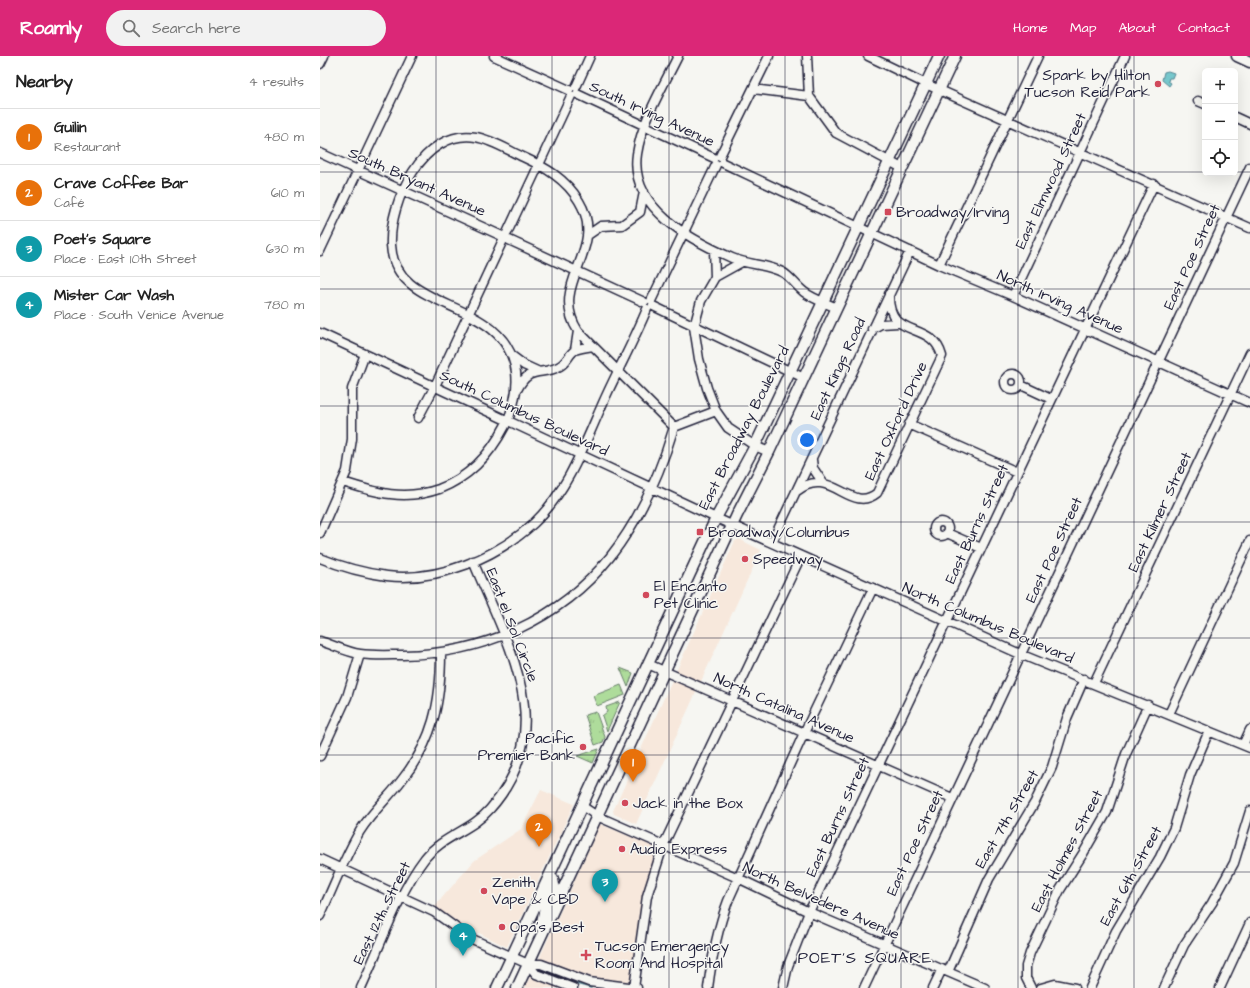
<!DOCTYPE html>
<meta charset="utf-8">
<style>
body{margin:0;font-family:"Architects Daughter",sans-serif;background:#f2f2f2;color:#222}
.controls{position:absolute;right:12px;top:12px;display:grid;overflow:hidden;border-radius:6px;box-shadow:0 4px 16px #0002}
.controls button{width:36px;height:36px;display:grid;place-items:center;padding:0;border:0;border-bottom:1px solid #e0e0e0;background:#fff;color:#222;font:20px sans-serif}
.you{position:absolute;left:487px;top:384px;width:14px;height:14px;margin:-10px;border:3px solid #fff;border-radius:50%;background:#1a73e8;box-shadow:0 0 0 6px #1a73e833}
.badge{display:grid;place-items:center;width:26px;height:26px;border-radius:50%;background:#db2777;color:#fff;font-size:13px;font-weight:700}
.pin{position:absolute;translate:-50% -33px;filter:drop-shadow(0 1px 2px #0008)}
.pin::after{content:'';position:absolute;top:21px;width:14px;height:12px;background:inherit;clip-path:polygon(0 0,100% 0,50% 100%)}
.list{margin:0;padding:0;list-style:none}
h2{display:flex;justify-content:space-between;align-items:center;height:52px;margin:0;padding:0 16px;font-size:17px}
h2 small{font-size:13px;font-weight:400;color:#767676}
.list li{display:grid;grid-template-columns:26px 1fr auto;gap:12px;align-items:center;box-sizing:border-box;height:56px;padding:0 16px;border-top:1px solid #e0e0e0}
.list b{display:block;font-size:15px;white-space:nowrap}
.list p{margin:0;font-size:13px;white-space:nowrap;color:#767676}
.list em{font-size:13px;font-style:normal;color:#767676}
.icon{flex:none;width:22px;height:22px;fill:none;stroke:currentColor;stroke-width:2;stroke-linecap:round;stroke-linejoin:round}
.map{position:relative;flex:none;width:930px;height:932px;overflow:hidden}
header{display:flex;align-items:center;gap:24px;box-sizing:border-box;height:56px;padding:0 20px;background:#db2777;color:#fff}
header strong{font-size:19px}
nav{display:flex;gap:22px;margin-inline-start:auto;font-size:14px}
.search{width:280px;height:36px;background:#f2f2f2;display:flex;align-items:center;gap:10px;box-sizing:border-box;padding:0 14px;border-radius:22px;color:#767676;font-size:15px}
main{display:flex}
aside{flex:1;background:#fff}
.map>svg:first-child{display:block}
.built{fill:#f7e8dc}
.grass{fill:url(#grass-tufts);stroke:#687f6b}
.water{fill:#76c7cc;stroke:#548592}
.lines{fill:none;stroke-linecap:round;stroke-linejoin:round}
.stream{stroke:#548592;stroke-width:1.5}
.minor-casing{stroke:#22223b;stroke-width:11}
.major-casing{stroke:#22223b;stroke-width:13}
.minor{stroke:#f6f6f2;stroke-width:8}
.major{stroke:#f6f6f2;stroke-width:10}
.grid{fill:none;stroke:#22223b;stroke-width:1;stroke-opacity:0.55}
.poi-dot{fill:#d1495b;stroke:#f6f6f2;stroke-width:1.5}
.labels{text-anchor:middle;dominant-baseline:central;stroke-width:3;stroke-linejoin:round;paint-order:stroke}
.poi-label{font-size:15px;fill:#22223b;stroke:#f6f6f2;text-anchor:start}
.street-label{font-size:15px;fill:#22223b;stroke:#f6f6f2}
.neighbourhood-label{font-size:16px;letter-spacing:1px;fill:#22223b;stroke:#f6f6f2}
</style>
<header>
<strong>Roamly</strong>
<div class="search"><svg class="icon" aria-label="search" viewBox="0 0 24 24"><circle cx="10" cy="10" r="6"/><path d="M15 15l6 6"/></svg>Search here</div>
<nav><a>Home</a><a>Map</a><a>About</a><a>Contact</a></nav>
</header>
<main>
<aside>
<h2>Nearby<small>4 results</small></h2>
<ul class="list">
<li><span class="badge" style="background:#e8710a">1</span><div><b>Guilin</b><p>Restaurant</p></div><em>480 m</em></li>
<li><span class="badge" style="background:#e8710a">2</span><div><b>Crave Coffee Bar</b><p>Café</p></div><em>610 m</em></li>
<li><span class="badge" style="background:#0f9aa8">3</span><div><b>Poet's Square</b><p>Place · East 10th Street</p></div><em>630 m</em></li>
<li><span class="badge" style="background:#0f9aa8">4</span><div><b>Mister Car Wash</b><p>Place · South Venice Avenue</p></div><em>780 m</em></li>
</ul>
</aside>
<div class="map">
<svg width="930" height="932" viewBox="0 0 930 932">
<defs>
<pattern id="grass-tufts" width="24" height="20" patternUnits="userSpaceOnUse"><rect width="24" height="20" fill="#aedc9b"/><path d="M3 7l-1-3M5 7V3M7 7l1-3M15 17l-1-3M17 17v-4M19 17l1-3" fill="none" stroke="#95bc86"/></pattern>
</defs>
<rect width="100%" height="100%" fill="#f6f6f2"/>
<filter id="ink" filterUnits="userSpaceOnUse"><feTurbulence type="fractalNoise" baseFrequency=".025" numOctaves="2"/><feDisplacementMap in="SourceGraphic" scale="8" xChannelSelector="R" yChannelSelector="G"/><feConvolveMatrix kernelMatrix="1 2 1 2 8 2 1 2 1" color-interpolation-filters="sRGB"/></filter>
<g filter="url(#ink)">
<path class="built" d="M419 483 441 494 316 768 294 758 293 755 415 485Z
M221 734 254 748 187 891 141 868 114 851 154 805 201 773Z
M280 768 340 793 312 928 306 929 263 921 219 903Z
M213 914 251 932H205Z"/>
<path class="grass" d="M300 612 313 617 308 631Z
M301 629 305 639 277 650 273 640Z
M300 646 287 675 282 660 287 656 286 651Z
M276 656 285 681 283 686 275 689 265 659Z
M279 693 273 707 257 700Z"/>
<path class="water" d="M848 15 854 17 852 22H849L848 25 851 27 849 30 842 24 844 16Z"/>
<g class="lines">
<path class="stream" d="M222 914 249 926 271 932"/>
<g class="minor-casing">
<path id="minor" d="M174 0 249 34
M358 0C343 31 322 64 317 98 309 152 371 184 412 202 428 209 446 208 462 216 470 220 476 230 484 236 493 243 506 247 517 252
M487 0 489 40
M548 0 606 28 930 172
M0 8 4 0
M256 31 270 0
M433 33 489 40
M257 38 394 102
M489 40 516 77 582 112
M878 45 885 48
M915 61 930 68
M0 97 182 180
M400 100 449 0
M403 107 619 209 693 240 930 347
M187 177 251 40
M268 179 281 170 302 169 320 156 324 136
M189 184 324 246
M394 194 395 221 381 245 374 271 379 303 387 332 396 355 408 372 435 390 449 396
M0 195 92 0
M619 209 718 0
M395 221 422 206
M693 240 805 0
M331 245 396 109
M333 250 484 322
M552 273 561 268 578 267
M0 277 396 462 700 598 930 692
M255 294 258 275
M192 300 204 309 217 315
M685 326a8 8 0 1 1 16 0a8 8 0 1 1-16 0Z
M701 329 731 343
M197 334C210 308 221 321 240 310 247 306 249 298 255 294 260 292 268 291 273 290
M98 362 115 330 183 184
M589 368 697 416
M354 371 396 355
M492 404 493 412 503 427
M23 426C56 437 85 445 119 433 150 421 170 399 185 370 193 354 198 334 196 316 185 239 74 259 71 189 69 147 103 72 156 81 172 84 188 94 203 101 225 111 246 123 259 145 289 194 227 227 258 275L354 371
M477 435C510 408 530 459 557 437L622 300C612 263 567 285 569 238
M614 473a7 7 0 1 1 14 0a7 7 0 1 1-14 0Z
M0 477 27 415 32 383V333L45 298
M627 477 661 492
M452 486 590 195
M0 502C22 511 44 517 67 520 119 526 177 501 214 467 250 433 267 381 287 338 300 310 315 282 327 253
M0 585C13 589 27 596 40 598 54 600 69 599 83 599 162 598 240 564 290 501 320 463 340 418 354 371
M328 608 632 742
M774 627 930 297
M849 658 930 485
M923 689 930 674
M0 700 27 641 40 598
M262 750 277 760 418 822 489 856 665 932
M0 803 114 856 150 882 208 908H221L269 926 317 932
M0 860C13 832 24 802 40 775 52 756 68 742 81 725 113 685 121 647 121 597
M208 908 216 918 253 932
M628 916 669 823 715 746 732 711 747 662 764 623
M41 932C60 891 78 837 105 802 123 780 152 774 170 753 241 673 187 588 153 505
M314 932 327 840 343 790 481 500
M388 932C392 901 397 874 408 845L484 677 553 532
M463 932 468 910 489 856 834 128
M544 932 930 111
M613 932 622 913
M711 932 706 922V910L710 897 740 834 764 796 787 756 806 698 828 649
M721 932 735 928 755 932
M770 932 796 875 840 801 854 772 870 719 889 675
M844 932 864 889 892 847 914 807 930 755
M900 932 930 867"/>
</g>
<g class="major-casing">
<path id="major" d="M917 0 930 6
M221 871 225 851 234 829 233 823 229 820
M177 932 396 462 435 390 619 0
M197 932 417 459 449 396 635 0"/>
</g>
<use href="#minor" class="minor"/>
<use href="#major" class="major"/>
</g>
</g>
<path class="grid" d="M116 0V932M232 0V932M349 0V932M465 0V932M581 0V932M698 0V932M814 0V932M0 116H885M915 116H930M0 233H930M0 350H930M0 466H930M0 582H930M0 699H930M0 816H930"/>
<g class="poi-dot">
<circle cx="838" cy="28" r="4"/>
<rect x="564" y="152" width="8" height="8" rx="2"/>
<rect x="376" y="472" width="8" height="8" rx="2"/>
<circle cx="425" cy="503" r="4"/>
<circle cx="326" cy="539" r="4"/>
<circle cx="263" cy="691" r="4"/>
<circle cx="305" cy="747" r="4"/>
<circle cx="302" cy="793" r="4"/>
<circle cx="164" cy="835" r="4"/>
<circle cx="182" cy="871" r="4"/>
<path d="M264 893h4v4h4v4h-4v4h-4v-4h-4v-4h4z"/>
</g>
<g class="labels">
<g class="poi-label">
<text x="830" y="19" text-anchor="end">Spark by Hilton<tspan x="830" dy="17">Tucson Reid Park</tspan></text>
<text x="576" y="156">Broadway/Irving</text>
<text x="388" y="476">Broadway/Columbus</text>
<text x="433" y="503">Speedway</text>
<text x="334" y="530">El Encanto<tspan x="334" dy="17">Pet Clinic</tspan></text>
<text x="255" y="682" text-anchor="end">Pacific<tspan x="255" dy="17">Premier Bank</tspan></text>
<text x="313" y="747">Jack in the Box</text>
<text x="310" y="793">Audio Express</text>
<text x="172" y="826">Zenith<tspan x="172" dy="17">Vape &amp; CBD</tspan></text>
<text x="190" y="871">Opa's Best</text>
<text x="275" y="890">Tucson Emergency<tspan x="275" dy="17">Room And Hospital</tspan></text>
</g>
<g class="street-label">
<text transform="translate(332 58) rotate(25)">South Irving Avenue</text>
<text transform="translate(731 125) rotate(-65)">East Elmwood Street</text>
<text transform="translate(97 126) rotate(24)">South Bryant Avenue</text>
<text transform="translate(872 201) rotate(-65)">East Poe Street</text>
<text transform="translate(740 246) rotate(24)">North Irving Avenue</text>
<text transform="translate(518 313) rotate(-65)">East Kings Road</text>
<text transform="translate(204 357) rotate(25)">South Columbus Boulevard</text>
<text transform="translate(576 365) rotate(-65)">East Oxford Drive</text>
<text transform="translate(424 372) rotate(-63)">East Broadway Boulevard</text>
<text transform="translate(840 456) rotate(-65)">East Kilmer Street</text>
<text transform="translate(657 468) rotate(-65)">East Burns Street</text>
<text transform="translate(734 494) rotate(-65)">East Poe Street</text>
<text transform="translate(668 567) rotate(23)">North Columbus Boulevard</text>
<text transform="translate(192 569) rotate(69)">East el Sol Circle</text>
<text transform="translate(464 652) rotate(24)">North Catalina Avenue</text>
<text transform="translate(518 761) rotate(-65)">East Burns Street</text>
<text transform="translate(687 763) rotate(-60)">East 7th Street</text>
<text transform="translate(595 787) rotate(-65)">East Poe Street</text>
<text transform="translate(747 795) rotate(-62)">East Holmes Street</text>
<text transform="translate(811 820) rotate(-61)">East 6th Street</text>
<text transform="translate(501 845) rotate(24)">North Belvedere Avenue</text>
<text transform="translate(62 857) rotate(-64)">East 12th Street</text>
</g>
<g class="neighbourhood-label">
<text x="545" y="902">POET'S SQUARE</text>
</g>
</g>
</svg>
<div class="controls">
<button>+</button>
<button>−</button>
<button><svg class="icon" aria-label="locate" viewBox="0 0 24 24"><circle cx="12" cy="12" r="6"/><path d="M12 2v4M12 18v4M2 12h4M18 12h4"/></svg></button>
</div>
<div class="you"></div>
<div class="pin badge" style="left:313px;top:726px;background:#e8710a">1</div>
<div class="pin badge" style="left:219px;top:791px;background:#e8710a">2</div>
<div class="pin badge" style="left:285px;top:846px;background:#0f9aa8">3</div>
<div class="pin badge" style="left:143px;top:900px;background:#0f9aa8">4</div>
</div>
</main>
